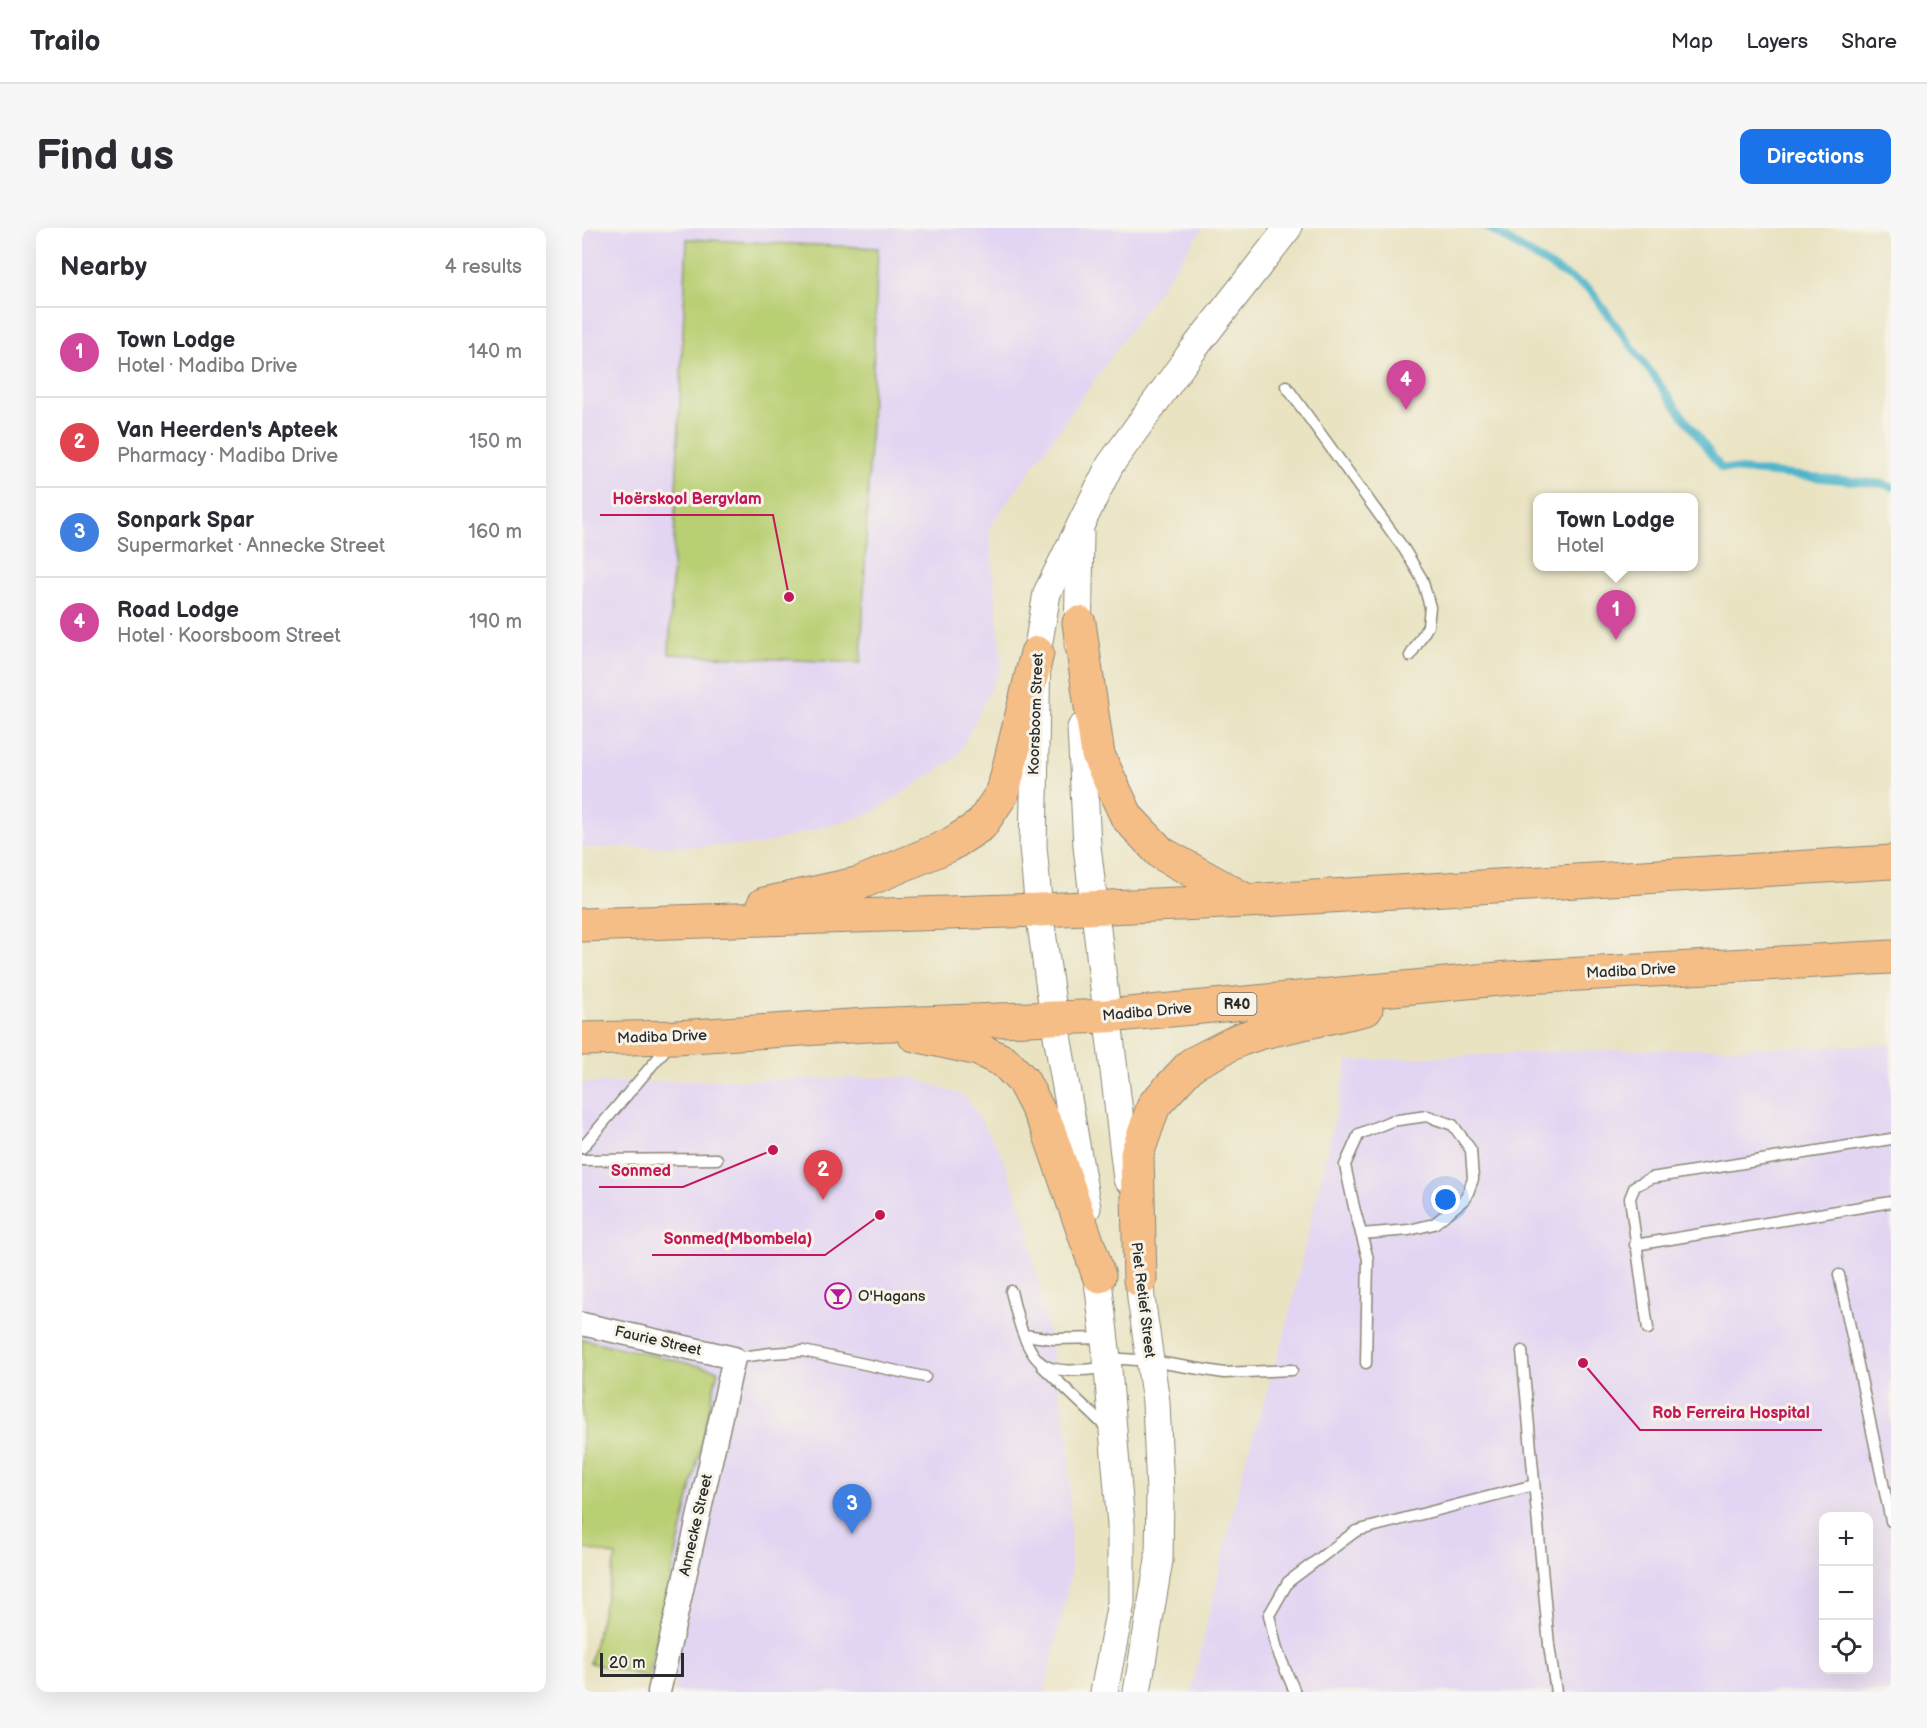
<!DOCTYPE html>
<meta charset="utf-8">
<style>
body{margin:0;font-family:"Balsamiq Sans",sans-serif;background:#f7f7f7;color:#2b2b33}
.controls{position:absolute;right:18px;bottom:18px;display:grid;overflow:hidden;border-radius:12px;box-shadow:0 6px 24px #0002}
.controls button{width:54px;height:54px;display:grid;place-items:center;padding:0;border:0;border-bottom:2px solid #e1e1e2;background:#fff;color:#2b2b33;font:30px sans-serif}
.scale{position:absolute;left:18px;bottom:15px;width:84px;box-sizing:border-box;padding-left:6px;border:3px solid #2b2b2b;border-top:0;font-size:16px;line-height:21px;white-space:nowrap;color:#2b2b2b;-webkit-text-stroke:4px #f7f3e8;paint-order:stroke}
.you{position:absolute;left:864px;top:972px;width:21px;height:21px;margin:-15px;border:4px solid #fff;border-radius:50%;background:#1a73e8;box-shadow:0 0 0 9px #1a73e833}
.badge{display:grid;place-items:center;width:39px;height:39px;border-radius:50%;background:#1a73e8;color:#fff;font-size:20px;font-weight:700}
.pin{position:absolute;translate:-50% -50px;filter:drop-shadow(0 2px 3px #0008)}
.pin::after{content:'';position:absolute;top:32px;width:21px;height:18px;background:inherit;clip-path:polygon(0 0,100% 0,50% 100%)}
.popup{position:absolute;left:951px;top:265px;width:165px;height:78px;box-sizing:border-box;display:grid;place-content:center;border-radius:12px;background:#fff;filter:drop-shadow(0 2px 4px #0005);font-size:20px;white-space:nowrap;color:#7c7c81}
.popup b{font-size:22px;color:#2b2b33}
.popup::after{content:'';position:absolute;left:50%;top:100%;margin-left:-12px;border:12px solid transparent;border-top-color:#fff}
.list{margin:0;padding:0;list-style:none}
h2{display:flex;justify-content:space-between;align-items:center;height:78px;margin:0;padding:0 24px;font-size:26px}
h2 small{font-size:20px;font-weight:400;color:#7c7c81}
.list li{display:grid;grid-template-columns:39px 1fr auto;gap:18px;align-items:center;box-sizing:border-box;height:90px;padding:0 24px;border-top:2px solid #e1e1e2}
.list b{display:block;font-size:22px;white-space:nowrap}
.list p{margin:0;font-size:20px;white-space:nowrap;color:#7c7c81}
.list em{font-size:20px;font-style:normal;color:#7c7c81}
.icon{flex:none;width:33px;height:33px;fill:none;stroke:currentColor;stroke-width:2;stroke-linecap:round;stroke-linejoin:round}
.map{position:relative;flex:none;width:1309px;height:1464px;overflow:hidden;border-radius:12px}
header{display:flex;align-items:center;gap:36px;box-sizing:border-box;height:84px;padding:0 30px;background:#fff;border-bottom:2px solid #e1e1e2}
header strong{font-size:28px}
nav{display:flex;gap:33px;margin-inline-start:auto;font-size:21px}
.intro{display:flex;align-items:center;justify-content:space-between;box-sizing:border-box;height:144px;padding:0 36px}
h1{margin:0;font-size:42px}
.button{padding:15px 27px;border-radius:12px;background:#1a73e8;color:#fff;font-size:21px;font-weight:700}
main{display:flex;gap:36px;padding:0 36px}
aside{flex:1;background:#fff;border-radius:12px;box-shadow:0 6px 24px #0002}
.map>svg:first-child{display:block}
.built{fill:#e2d4f3;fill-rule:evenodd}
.green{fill:#b9cf73;stroke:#727d4f;stroke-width:1.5}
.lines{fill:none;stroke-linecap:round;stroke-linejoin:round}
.stream{stroke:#4db5cb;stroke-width:8}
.service-casing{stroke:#8a8776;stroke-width:13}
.minor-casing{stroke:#8a8776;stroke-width:25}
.tertiary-casing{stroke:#8a8776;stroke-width:29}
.primary-casing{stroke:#8a8776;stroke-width:35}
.service{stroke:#fff;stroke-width:10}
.minor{stroke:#fff;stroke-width:22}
.tertiary{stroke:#fff;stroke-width:27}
.primary{stroke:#f6be87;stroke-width:33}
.labels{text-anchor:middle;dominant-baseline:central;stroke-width:6;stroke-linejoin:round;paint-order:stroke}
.shield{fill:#f7f3e8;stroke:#686764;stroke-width:1.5}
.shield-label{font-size:14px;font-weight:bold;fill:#2b2b2b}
.street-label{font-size:15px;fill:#2b2b2b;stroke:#f7f3e8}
.poi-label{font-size:15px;fill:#2b2b2b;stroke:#f7f3e8;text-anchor:start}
.leader{fill:none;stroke:#c2185b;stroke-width:2}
.callout-dot{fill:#c2185b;stroke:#f7f3e8;stroke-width:2}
.callout-label{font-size:16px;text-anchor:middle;font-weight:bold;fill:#c2185b;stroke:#f7f3e8;stroke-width:6;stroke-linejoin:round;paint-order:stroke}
</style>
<header>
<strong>Trailo</strong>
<nav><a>Map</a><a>Layers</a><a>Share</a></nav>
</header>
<div class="intro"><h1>Find us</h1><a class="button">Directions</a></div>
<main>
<aside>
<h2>Nearby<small>4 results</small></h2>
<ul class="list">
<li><span class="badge" style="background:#d1479c">1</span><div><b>Town Lodge</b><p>Hotel · Madiba Drive</p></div><em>140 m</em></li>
<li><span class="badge" style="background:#e0444e">2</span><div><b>Van Heerden's Apteek</b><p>Pharmacy · Madiba Drive</p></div><em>150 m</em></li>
<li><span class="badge" style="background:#3f7fe0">3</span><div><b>Sonpark Spar</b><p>Supermarket · Annecke Street</p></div><em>160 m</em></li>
<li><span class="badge" style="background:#d1479c">4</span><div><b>Road Lodge</b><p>Hotel · Koorsboom Street</p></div><em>190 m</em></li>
</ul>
</aside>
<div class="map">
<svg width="1309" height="1464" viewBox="0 0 1309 1464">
<rect width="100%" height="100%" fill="#f7f3e8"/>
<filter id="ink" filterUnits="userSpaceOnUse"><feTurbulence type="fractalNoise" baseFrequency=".0167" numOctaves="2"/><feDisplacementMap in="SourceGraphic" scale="12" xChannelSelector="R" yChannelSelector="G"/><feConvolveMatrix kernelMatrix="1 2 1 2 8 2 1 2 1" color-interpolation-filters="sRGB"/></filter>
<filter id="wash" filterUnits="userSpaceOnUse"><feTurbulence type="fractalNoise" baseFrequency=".008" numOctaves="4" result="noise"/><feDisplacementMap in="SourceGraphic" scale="24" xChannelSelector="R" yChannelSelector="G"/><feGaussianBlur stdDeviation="1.35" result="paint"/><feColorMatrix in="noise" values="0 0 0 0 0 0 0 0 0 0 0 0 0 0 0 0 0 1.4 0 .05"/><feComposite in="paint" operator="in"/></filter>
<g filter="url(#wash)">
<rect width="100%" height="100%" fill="#e9e3c2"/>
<path class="built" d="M0 0H621L407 300 420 438 375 529 289 586 177 617 0 620Z
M1309 817V1464H609L663 1234 703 1105 766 833 981 823ZM1242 1288H1286V1442H1242Z
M329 849 384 869 419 925 444 992 487 1214 489 1343 463 1464H92L93 1455 8 1435 34 1328 0 1320V855Z"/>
<path class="green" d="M105 11 296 20 279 435 87 426Z
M0 1111 136 1142 66 1449 8 1435 34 1328 0 1320Z"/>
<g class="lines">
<path class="stream" d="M906 0 1008 62 1139 240 1301 256 1309 259"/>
</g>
</g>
<g filter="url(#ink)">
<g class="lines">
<g class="service-casing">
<path id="service" d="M704 158 822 321 840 351 848 379 846 398 828 428
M0 920 88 816
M0 932 135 931
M779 1006 827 1002 852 996 884 970 891 951 889 922 871 897 845 888 809 893 777 906 763 937 772 979 786 1031 784 1135
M1053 1017 1309 974
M1257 1047 1309 1293
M429 1063C434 1084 443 1128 464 1138 481 1146 507 1141 525 1140
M1066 1101 1048 970 1053 958 1069 950 1309 911
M442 1107 472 1111 522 1110
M940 1123 967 1417 974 1464
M152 1130 189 1125 221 1123 343 1149
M526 1130 569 1133 642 1145 710 1142
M460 1138 527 1202
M713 1464 695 1422 687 1387 706 1354 774 1303 952 1257"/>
</g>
<g class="minor-casing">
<path id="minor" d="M0 1096 152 1130 77 1464"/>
</g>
<g class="tertiary-casing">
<path id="tertiary" d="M496 416 498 305
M499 500 505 618 545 951
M505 980 472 790 457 682 451 619 455 425 465 365 528 237 611 122 706 0
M513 1027 525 1130 539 1297V1375L522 1464
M555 1464 577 1332 578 1264 574 1174 559 1070 556 1033"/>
</g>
<g class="primary-casing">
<path id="primary" d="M497 395 516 527 545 589 579 625 665 673
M182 676 278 655 368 617 399 597 421 564 455 425
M0 697 457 682 665 673 1309 634
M332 807 396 821 423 834 441 853 466 901 517 1048
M0 811 94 809 285 797 525 788 927 750 1309 729
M558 1052 555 926 572 877 610 836 657 812 677 805 784 781"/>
</g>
<use href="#service" class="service"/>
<use href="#minor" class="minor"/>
<use href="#tertiary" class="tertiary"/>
<use href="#primary" class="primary"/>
</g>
</g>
<defs>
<g id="bar-ring" transform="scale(1.35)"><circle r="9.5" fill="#f7f3e8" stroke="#b5179e" stroke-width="1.5"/><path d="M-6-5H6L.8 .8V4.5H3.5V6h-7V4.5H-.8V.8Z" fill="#b5179e"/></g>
</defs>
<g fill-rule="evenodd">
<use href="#bar-ring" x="256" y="1068"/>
</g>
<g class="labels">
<rect class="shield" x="635.5" y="765" width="39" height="22" rx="4.5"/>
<g class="shield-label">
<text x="655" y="776">R40</text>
</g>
<g class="street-label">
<text transform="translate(454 486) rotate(-88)">Koorsboom Street</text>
<text transform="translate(1049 743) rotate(-3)">Madiba Drive</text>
<text transform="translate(565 784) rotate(-5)">Madiba Drive</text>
<text transform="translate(80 809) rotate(-2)">Madiba Drive</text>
<text transform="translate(561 1072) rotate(83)">Piet Retief Street</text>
<text transform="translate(76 1113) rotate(13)">Faurie Street</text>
<text transform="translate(114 1297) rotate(-77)">Annecke Street</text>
</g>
<g class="poi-label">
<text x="276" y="1068">O'Hagans</text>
</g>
</g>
<path class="leader" d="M207 369L191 287H18M191 922L101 959H17M298 987L243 1027H70M1001 1135L1058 1202H1240"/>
<g class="callout-dot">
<circle cx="207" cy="369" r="6"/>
<circle cx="191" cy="922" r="6"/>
<circle cx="298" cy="987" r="6"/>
<circle cx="1001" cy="1135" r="6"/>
</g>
<g class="callout-label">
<text x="105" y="276">Hoërskool Bergvlam</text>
<text x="59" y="948">Sonmed</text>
<text x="156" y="1016">Sonmed(Mbombela)</text>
<text x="1149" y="1190">Rob Ferreira Hospital</text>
</g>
</svg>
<div class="controls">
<button>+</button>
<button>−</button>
<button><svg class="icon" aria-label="locate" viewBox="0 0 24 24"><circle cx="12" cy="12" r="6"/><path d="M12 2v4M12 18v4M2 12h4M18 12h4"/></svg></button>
</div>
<div class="scale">20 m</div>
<div class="you"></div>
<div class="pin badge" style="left:1034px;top:412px;background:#d1479c">1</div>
<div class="popup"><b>Town Lodge</b>Hotel</div>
<div class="pin badge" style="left:241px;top:972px;background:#e0444e">2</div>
<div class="pin badge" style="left:270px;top:1306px;background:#3f7fe0">3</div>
<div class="pin badge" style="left:824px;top:182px;background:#d1479c">4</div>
</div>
</main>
